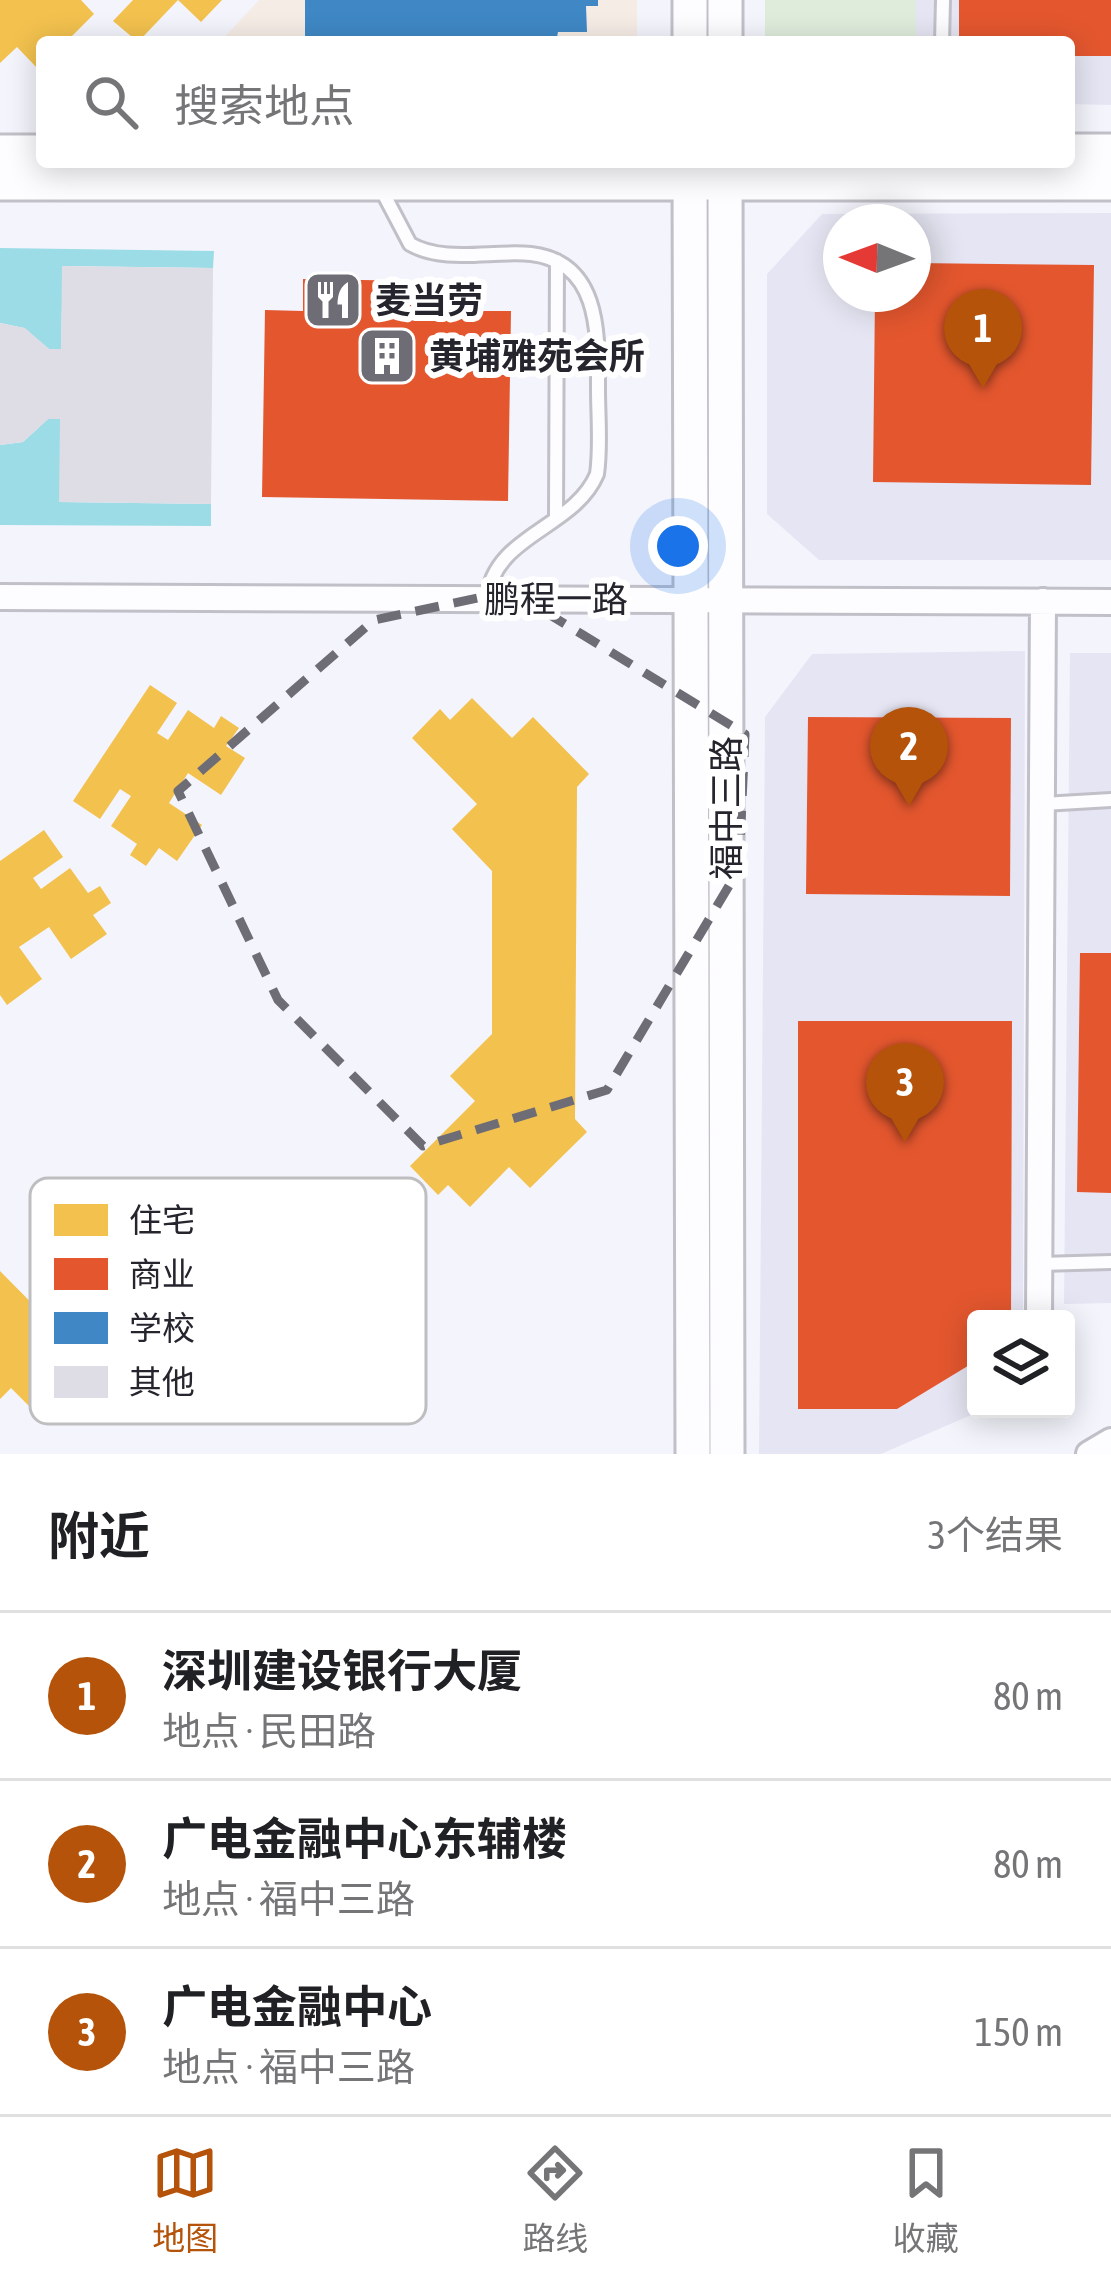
<!DOCTYPE html>
<html lang="zh">
<meta charset="utf-8">
<style>
body{margin:0;font-family:"Asap Condensed","Noto Sans SC",sans-serif;background:#f2f2f2;color:#202124}
.controls{position:absolute;right:36px;bottom:36px;display:grid;overflow:hidden;border-radius:12px;box-shadow:0 6px 30px #0003}
.controls button{width:108px;height:108px;display:grid;place-items:center;padding:0;border:0;border-bottom:3px solid #e0e0e0;background:#fff;color:#202124;font:60px sans-serif}
.compass{position:absolute;left:823px;top:204px;width:108px;height:108px;border-radius:50%;background:#fff;box-shadow:0 6px 30px #0003;rotate:271deg}
.you{position:absolute;left:678px;top:546px;width:42px;height:42px;margin:-30px;border:9px solid #fff;border-radius:50%;background:#1a73e8;box-shadow:0 0 0 18px #1a73e833}
.badge{display:grid;place-items:center;width:78px;height:78px;border-radius:50%;background:#b45309;color:#fff;font-size:39px;font-weight:700}
.pin{position:absolute;translate:-50% -99px;filter:drop-shadow(0 3px 6px #0008)}
.pin::after{content:'';position:absolute;top:63px;width:42px;height:36px;background:inherit;clip-path:polygon(0 0,100% 0,50% 100%)}
.list{margin:0;padding:0;list-style:none}
h2{display:flex;justify-content:space-between;align-items:center;height:156px;margin:0;padding:0 48px;font-size:51px}
h2 small{font-size:39px;font-weight:400;color:#757577}
.list li{display:grid;grid-template-columns:78px 1fr auto;gap:36px;align-items:center;box-sizing:border-box;height:168px;padding:0 48px;border-top:3px solid #e0e0e0}
.list b{display:block;font-size:45px;white-space:nowrap}
.list p{margin:0;font-size:39px;white-space:nowrap;color:#757577}
.list em{font-size:39px;font-style:normal;color:#757577}
.icon{flex:none;width:66px;height:66px;fill:none;stroke:currentColor;stroke-width:2;stroke-linecap:round;stroke-linejoin:round}
.map{position:relative;flex:none;width:1111px;height:1454px;overflow:hidden}
.search{position:absolute;background:#fff;box-shadow:0 6px 30px #0003;left:36px;right:36px;top:36px;height:132px;display:flex;align-items:center;gap:30px;box-sizing:border-box;padding:0 42px;border-radius:12px;color:#757577;font-size:45px}
.sheet{height:660px;background:#fff}
nav{display:flex;justify-content:space-around;align-items:center;box-sizing:border-box;height:168px;border-top:3px solid #e0e0e0;background:#fff;font-size:33px;color:#757577}
nav a{display:grid;justify-items:center;gap:6px}
nav .on{color:#b45309}
.map>svg:first-child{display:block}
.built{fill:#e6e5f3;fill-rule:evenodd}
.education{fill:#f6ece6}
.green{fill:#dfecdc}
.water{fill:#9cdce6}
.homes{fill:#f2c14e}
.shops{fill:#e4572e}
.schools{fill:#3f88c5}
.building{fill:#dedde5}
.lines{fill:none;stroke-linecap:round;stroke-linejoin:round}
.lane-casing{stroke:#c1c0c8;stroke-width:18}
.street-casing{stroke:#c1c0c8;stroke-width:30}
.secondary-casing{stroke:#c1c0c8;stroke-width:39}
.lane{stroke:#fdfdff;stroke-width:12}
.street{stroke:#fdfdff;stroke-width:24}
.secondary{stroke:#fdfdff;stroke-width:33}
.marked{fill:none;stroke:#6e6d76;stroke-width:9;stroke-dasharray:24 15;stroke-linejoin:round}
.labels{text-anchor:middle;dominant-baseline:central;stroke-width:12;stroke-linejoin:round;paint-order:stroke}
.poi-label{font-size:36px;font-weight:bold;fill:#26252e;stroke:#fff;text-anchor:start}
.street-label{font-size:36px;fill:#26252e;stroke:#fff}
.key{fill:#fff;stroke:#bebec0;stroke-width:3}
.key-label{font-size:33px;fill:#26252e}
</style>
<div class="map">
<svg width="1111" height="1454" viewBox="0 0 1111 1454">
<rect width="100%" height="100%" fill="#f4f4fc"/>
<path class="built" d="M765 0H1111V105L1069 104V42H765Z
M1111 213V560H819L767 514V274L822 214ZM841 222H913V294H841Z
M1025 651 1023 1319H976V1409H985L881 1454H759L765 717 812 654Z
M1070 653H1111V1303L1064 1304Z"/>
<path class="education" d="M259 0H637V36L632 42H220Z"/>
<path class="green" d="M765 0H916V42H765Z"/>
<path class="water" d="M0 248 214 251 213 268 63 266 61 349H49L24 328 0 323Z
M48 419H60V502L211 504V526L0 525V445L23 442Z"/>
<path class="homes" d="M0 0H81L94 14 66 42H42L38 69 17 47 0 63Z
M133 0H222L201 22 178 0 138 42 113 21Z
M150 685 177 703 157 733 168 740 188 710 214 728 221 716 239 728 226 746 245 758 221 795 188 773 169 803 202 825 177 861 159 848 146 866 130 855 137 844 111 826 131 796 120 789 100 819 73 801Z
M472 698 512 738 533 717 589 774 577 787 575 1119 587 1132 530 1188 509 1167 470 1207 448 1185 438 1195 410 1166 475 1101 450 1076 492 1034V871L452 829 477 804 412 738 440 709 450 720Z
M44 830 63 857 33 878 41 889 70 868 88 893 100 886 111 903 93 915 107 934 71 959 49 927 19 947 42 979 7 1005 0 995V861Z
M0 1271 71 1343 66 1348 93 1375 45 1422 11 1388 0 1399Z"/>
<path class="shops" d="M959 0H1111V56H1069V42H959Z
M913 263 1094 265 1091 485 873 482 875 294H913Z
M303 279 480 282 479 311H511L508 501 262 497 265 310 303 311Z
M808 717 1011 718 1010 896 806 894Z
M1080 953H1111V1193L1077 1192Z
M798 1021H1012L1011 1319H976V1361L897 1409H798Z"/>
<path class="schools" d="M305 0H598V6H586L587 32H558L557 37 305 42Z"/>
<path class="building" d="M62 266 213 268 211 504 59 502 60 419H48L23 442 0 445V323L25 328 49 349H61Z"/>
<g class="lines">
<g class="lane-casing">
<path id="lane" d="M942 42 943 0
M380 187 410 244C445 264 492 250 531 254 601 262 598 335 598 389 598 417 601 446 597 474 574 529 494 534 487 599
M556 518 557 261
M1043 804 1111 800
M1040 1264 1111 1262"/>
</g>
<g class="street-casing">
<path id="street" d="M0 597 1111 602
M1039 1319 1043 601
M1089 1454 1111 1441"/>
</g>
<g class="secondary-casing">
<path id="secondary" d="M690 0V42
M725 0V42
M1069 151H1111
M0 152H42
M690 162 693 1454
M725 162 727 1454
M0 183H1111"/>
</g>
<use href="#lane" class="lane"/>
<use href="#street" class="street"/>
<use href="#secondary" class="secondary"/>
</g>
<path class="marked" d="M511 591 745 734 739 869 607 1090 423 1146 278 1000 178 791 374 620Z"/>
<defs>
<g id="restaurant-square" transform="scale(3)"><rect x="-9" y="-9" width="18" height="18" rx="4" fill="#6e6d76" stroke="#fff"/><path d="M-5-6h1v4h1v-4h1v4h1v-4h1v5L-1.5 .5V6h-2V.5L-5-1ZM5-6V6H3V1.5H1.5Q1.5-4 5-6Z" fill="#fff"/></g>
<g id="building-square" transform="scale(3)"><rect x="-9" y="-9" width="18" height="18" rx="4" fill="#6e6d76" stroke="#fff"/><path d="M-4-6H4V6H1V3H-1V6H-4ZM-2.5-4.3h1.7v1.8h-1.7ZM.8-4.3h1.7v1.8H.8ZM-2.5-1h1.7V.8h-1.7ZM.8-1h1.7V.8H.8Z" fill="#fff"/></g>
</defs>
<g fill-rule="evenodd">
<use href="#restaurant-square" x="333" y="300"/>
<use href="#building-square" x="387" y="356"/>
</g>
<g class="labels">
<g class="poi-label">
<text x="375" y="300">麦当劳</text>
<text x="429" y="356">黄埔雅苑会所</text>
</g>
<g class="street-label">
<text x="556" y="599">鹏程一路</text>
<text transform="translate(726 808) rotate(-90)">福中三路</text>
</g>
</g>
<rect x="30" y="1178" width="396" height="246" rx="18" class="key"/>
<rect x="54" y="1204" width="54" height="32" fill="#f2c14e"/>
<rect x="54" y="1258" width="54" height="32" fill="#e4572e"/>
<rect x="54" y="1312" width="54" height="32" fill="#3f88c5"/>
<rect x="54" y="1366" width="54" height="32" fill="#dedde5"/>
<g class="key-label">
<text x="129" y="1232">住宅</text>
<text x="129" y="1286">商业</text>
<text x="129" y="1340">学校</text>
<text x="129" y="1394">其他</text>
</g>
</svg>
<div class="controls">
<button><svg class="icon" aria-label="layers" viewBox="0 0 24 24"><path d="M12 4l9 5-9 5-9-5zM3 14l9 5 9-5"/></svg></button>
</div>
<svg class="compass" viewBox="-18 -18 36 36"><path d="M0-13l5 13h-10z" fill="#e53935"/><path d="M0 13l5-13h-10z" fill="#757577"/></svg>
<div class="you"></div>
<div class="pin badge" style="left:983px;top:388px">1</div>
<div class="pin badge" style="left:909px;top:806px">2</div>
<div class="pin badge" style="left:905px;top:1142px">3</div>
<div class="search"><svg class="icon" aria-label="search" viewBox="0 0 24 24"><circle cx="10" cy="10" r="6"/><path d="M15 15l6 6"/></svg>搜索地点</div>
</div>
<section class="sheet">
<h2>附近<small>3个结果</small></h2>
<ul class="list">
<li><span class="badge">1</span><div><b>深圳建设银行大厦</b><p>地点 · 民田路</p></div><em>80 m</em></li>
<li><span class="badge">2</span><div><b>广电金融中心东辅楼</b><p>地点 · 福中三路</p></div><em>80 m</em></li>
<li><span class="badge">3</span><div><b>广电金融中心</b><p>地点 · 福中三路</p></div><em>150 m</em></li>
</ul>
</section>
<nav>
<a class="on"><svg class="icon" aria-label="map" viewBox="0 0 24 24"><path d="M3 6l6-2 6 2 6-2v14l-6 2-6-2-6 2zM9 4v14M15 6v14"/></svg>地图</a>
<a><svg class="icon" aria-label="directions" viewBox="0 0 24 24"><path d="M12 3l9 9-9 9-9-9zM9 14v-3h6M13 9l2 2-2 2"/></svg>路线</a>
<a><svg class="icon" aria-label="saved" viewBox="0 0 24 24"><path d="M7 4h10v16l-5-4-5 4z"/></svg>收藏</a>
</nav>
